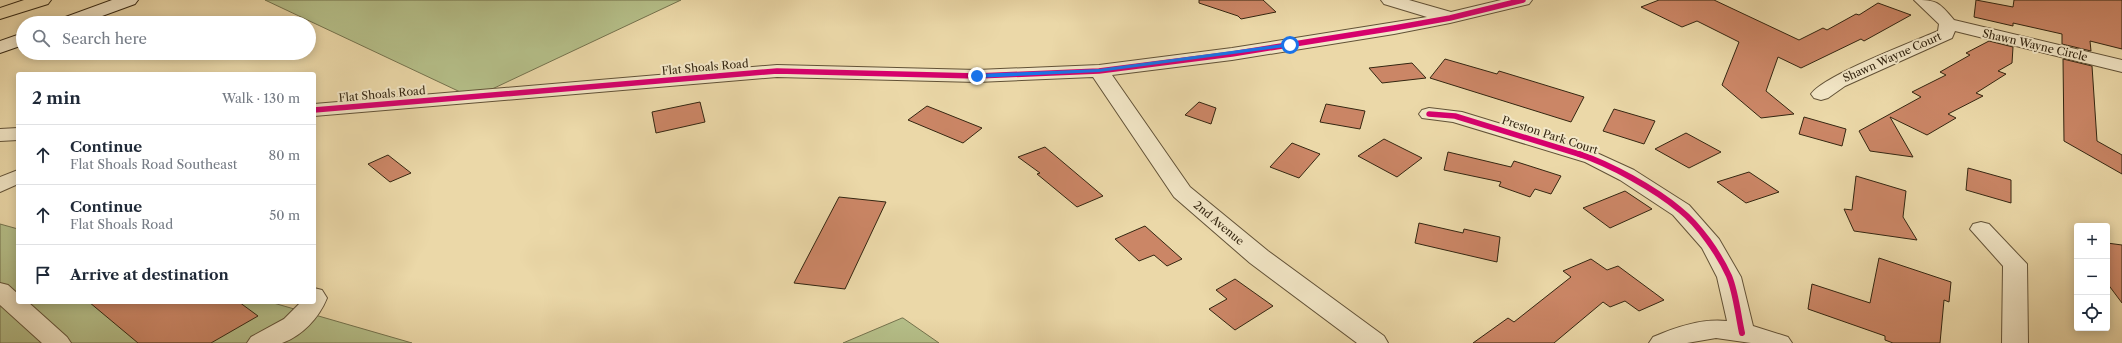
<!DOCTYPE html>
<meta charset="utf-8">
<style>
body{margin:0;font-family:"Libre Caslon Text",serif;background:#f2f2f3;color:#1f2937}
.controls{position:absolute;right:12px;bottom:12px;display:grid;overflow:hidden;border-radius:4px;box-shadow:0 2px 10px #0003}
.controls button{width:36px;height:36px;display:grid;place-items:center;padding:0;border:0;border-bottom:1px solid #e0e1e3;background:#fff;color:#1f2937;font:20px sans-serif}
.stop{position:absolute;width:12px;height:12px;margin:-9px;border:3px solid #1a73e8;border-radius:50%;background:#fff}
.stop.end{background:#1a73e8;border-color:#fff;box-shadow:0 1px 4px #0008}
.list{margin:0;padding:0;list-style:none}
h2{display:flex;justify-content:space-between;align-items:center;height:52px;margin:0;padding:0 16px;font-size:17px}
h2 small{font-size:13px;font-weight:400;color:#747a83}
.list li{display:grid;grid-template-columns:26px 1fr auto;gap:12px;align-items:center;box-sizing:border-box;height:60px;padding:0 16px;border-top:1px solid #e0e1e3}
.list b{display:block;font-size:15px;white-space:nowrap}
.list p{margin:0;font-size:13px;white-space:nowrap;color:#747a83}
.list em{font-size:13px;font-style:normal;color:#747a83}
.icon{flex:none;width:22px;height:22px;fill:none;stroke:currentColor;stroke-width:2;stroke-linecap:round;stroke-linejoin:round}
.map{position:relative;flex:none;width:2122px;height:343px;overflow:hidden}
.search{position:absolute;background:#fff;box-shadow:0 2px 10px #0003;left:16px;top:16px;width:300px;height:44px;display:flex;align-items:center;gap:10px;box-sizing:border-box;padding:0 14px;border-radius:22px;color:#747a83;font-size:15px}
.panel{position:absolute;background:#fff;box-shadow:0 2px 10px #0003;left:16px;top:72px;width:300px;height:232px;border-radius:4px}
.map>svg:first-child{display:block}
.green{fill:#b5bf89;stroke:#74724d}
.building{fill:#cb8666;stroke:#342611}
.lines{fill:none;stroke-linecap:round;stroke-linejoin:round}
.minor-casing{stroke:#625237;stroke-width:2}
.tertiary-casing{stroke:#625237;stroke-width:2}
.secondary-casing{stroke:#342611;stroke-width:2}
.motorway-casing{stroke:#342611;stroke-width:2}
.minor{fill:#f2e6c6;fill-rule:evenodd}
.tertiary{fill:#f2e6c6;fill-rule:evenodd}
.secondary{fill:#f2e6c6;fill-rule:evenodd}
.motorway{fill:#ebd8a8;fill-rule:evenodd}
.cycleway-far1-casing{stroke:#f2e6c6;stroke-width:8}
.cycleway-casing{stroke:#f2e6c6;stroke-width:9}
.cycleway-far1{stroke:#d6006c;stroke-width:5.5}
.cycleway{stroke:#d6006c;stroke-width:6}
.route{fill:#1a73e8}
.labels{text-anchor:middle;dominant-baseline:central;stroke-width:4;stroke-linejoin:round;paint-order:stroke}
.street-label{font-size:11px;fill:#342611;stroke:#f2e6c6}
</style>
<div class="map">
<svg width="2122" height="343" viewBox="0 0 2122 343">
<rect width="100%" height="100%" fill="#ebd8a8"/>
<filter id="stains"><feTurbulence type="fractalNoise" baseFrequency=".005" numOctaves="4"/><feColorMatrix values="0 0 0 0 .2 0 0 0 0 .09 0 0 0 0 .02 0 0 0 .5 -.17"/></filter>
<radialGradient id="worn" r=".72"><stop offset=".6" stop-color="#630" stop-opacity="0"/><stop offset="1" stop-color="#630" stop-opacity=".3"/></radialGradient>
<path class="green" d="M265 0H681L473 98Z
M0 224 18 229V302H270L412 343H0Z
M903 318 939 343H843L902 318Z"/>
<path class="building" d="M1199 0H1263L1276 12 1241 19 1238 16 1199 3Z
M1659 0H1714L1799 40 1823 28 1827 30 1856 14 1859 15 1878 3 1911 15 1864 41 1861 39 1801 68 1778 57 1766 91 1794 114 1761 118 1722 85 1739 42 1697 21 1682 27 1641 7Z
M1976 0 2013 7 2014 0H2122V49L2090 41 2091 51 2062 44V34L2013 23V26L1974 17Z
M1989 41 2013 47 2012 63 1998 71 2006 74 1976 93 1983 96 1948 114 1956 118 1927 135 1890 117 1913 157 1870 151 1859 131 1921 97 1912 92 1946 75 1940 72 1970 55 1966 53Z
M1445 59 1497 74 1499 71 1584 97 1571 122 1430 78Z
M2063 59 2092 66 2097 141 2122 155V174L2064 141Z
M1412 63 1426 78 1382 83 1369 68Z
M700 102 705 122 656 133 652 112Z
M1199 102 1216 108 1211 124 1185 115Z
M1326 104 1365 111 1360 129 1320 122Z
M927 106 982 128 963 143 908 120Z
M1614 109 1655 121 1644 144 1603 131Z
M1804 117 1846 129 1842 146 1799 134Z
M1686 133 1721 152 1689 168 1655 149Z
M1384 139 1422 158 1397 177 1358 156Z
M1292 143 1320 154 1299 178 1270 167Z
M1045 147 1103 196 1077 207 1037 174 1040 173 1018 157Z
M1448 152 1511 167 1514 161 1561 176 1551 194 1535 189 1530 197 1499 186 1501 182 1444 170Z
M388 155 411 173 390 182 368 164Z
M1968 168 2011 180V203L1966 190Z
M1749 172 1779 192 1746 203 1717 182Z
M1856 176 1906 191 1903 217 1917 240 1854 231 1844 209 1852 210Z
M1625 191 1652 209 1610 228 1583 208Z
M839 197 886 202 845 289 794 283Z
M1419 223 1463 233 1464 229 1500 237 1497 262 1415 243Z
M1145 226 1182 259 1167 266 1154 255 1139 261 1115 239Z
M2107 243 2122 245V303L2107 283Z
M1879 258 1951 282 1949 302 1944 300 1940 343H1893L1885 340V336L1808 309 1812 284 1870 303Z
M1591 259 1607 270 1618 266 1664 300 1639 311 1625 301 1610 307 1603 302 1554 343H1473L1508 318 1514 322 1571 277 1563 271Z
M1235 279 1273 306 1235 330 1209 309 1227 299 1216 290Z
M89 302H239L258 316 211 343H138Z"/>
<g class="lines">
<g class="minor-casing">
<path id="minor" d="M1914 0C1937 0 1939 2 1954 20L2122 60V72L1955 31 1952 38 1845 86 1828 98 1821 100 1814 98 1811 94C1825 75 1912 42 1938 31L1939 24Z
M1429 108 1462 112 1599 154 1634 170 1689 205 1719 239 1741 277 1753 326 1788 337 1792 343H1751L1716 338 1687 343H1649L1653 337C1676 327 1702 318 1727 321L1717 277 1702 248 1673 215 1620 180 1585 162 1453 122 1422 118 1419 114 1422 110Z
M18 170V184L0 192V177Z
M1981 222 1989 224 2027 264 2028 343H2002L2003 266 1970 229 1973 224Z
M0 283 8 285 18 294V302H28L67 337 71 343H42L0 305Z
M314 288 322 290 327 298C319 318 302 336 282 343 272 343 258 343 247 343L251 337 284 319 301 302H314Z"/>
</g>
<g class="tertiary-casing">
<path id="tertiary" d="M1381 0H1409L1451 12 1501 0H1532L1529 4 1450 23 1394 34 1232 60 1112 75 1190 187 1268 251 1384 336 1388 343H1357L1250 263 1174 197 1093 77 977 82 777 77 314 116V104L777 65 977 70 1099 65 1232 48 1427 17 1384 4Z
M18 128V140L0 141V129Z"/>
</g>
<g class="secondary-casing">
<path id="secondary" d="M112 0H138L135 4 83 23H57L60 19Z
M23 33V45L0 53V41Z"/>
</g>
<g class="motorway-casing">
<path id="motorway" d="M24 0H51L48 4 0 19V8Z"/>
</g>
<use href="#minor" class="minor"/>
<use href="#tertiary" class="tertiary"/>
<use href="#secondary" class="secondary"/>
<use href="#motorway" class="motorway"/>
<g class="cycleway-far1-casing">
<path id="cycleway-far1" d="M314 110 777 71 977 76 1099 71 1232 54 1394 28 1450 18 1523 0
M1429 114 1455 116 1582 155"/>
</g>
<g class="cycleway-casing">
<path id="cycleway" d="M1579 154C1610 164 1655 189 1680 210 1699 225 1719 254 1729 276 1736 293 1738 315 1742 333"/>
</g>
<use href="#cycleway-far1" class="cycleway-far1"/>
<use href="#cycleway" class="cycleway"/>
</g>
<path class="route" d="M1290 43 1292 46 1099 72 977 78 974 76 977 74 1099 69Z"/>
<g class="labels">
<g class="street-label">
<text transform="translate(2035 45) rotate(13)">Shawn Wayne Circle</text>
<text transform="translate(1892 57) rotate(-24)">Shawn Wayne Court</text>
<text transform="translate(705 67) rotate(-5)">Flat Shoals Road</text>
<text transform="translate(382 94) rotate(-5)">Flat Shoals Road</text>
<text transform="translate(1550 135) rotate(18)">Preston Park Court</text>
<text transform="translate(1219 223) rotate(40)">2nd Avenue</text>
</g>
</g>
<rect width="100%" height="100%" filter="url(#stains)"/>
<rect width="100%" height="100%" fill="url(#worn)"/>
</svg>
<div class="controls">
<button>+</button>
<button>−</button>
<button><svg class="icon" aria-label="locate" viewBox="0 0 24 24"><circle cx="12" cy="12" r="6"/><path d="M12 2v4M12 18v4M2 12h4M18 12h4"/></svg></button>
</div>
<div class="stop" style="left:1290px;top:45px"></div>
<div class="stop end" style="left:977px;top:76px"></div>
<div class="search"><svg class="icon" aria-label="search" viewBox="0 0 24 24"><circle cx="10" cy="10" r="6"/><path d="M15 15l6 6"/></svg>Search here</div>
<section class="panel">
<h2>2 min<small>Walk · 130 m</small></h2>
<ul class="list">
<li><svg class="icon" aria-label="ahead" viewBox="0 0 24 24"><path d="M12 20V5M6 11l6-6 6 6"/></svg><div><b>Continue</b><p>Flat Shoals Road Southeast</p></div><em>80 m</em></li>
<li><svg class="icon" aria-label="ahead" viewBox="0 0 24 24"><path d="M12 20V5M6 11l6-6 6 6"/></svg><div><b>Continue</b><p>Flat Shoals Road</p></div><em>50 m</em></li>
<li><svg class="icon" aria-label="arrive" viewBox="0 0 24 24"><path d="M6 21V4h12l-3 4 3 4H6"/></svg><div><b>Arrive at destination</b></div></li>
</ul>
</section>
</div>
